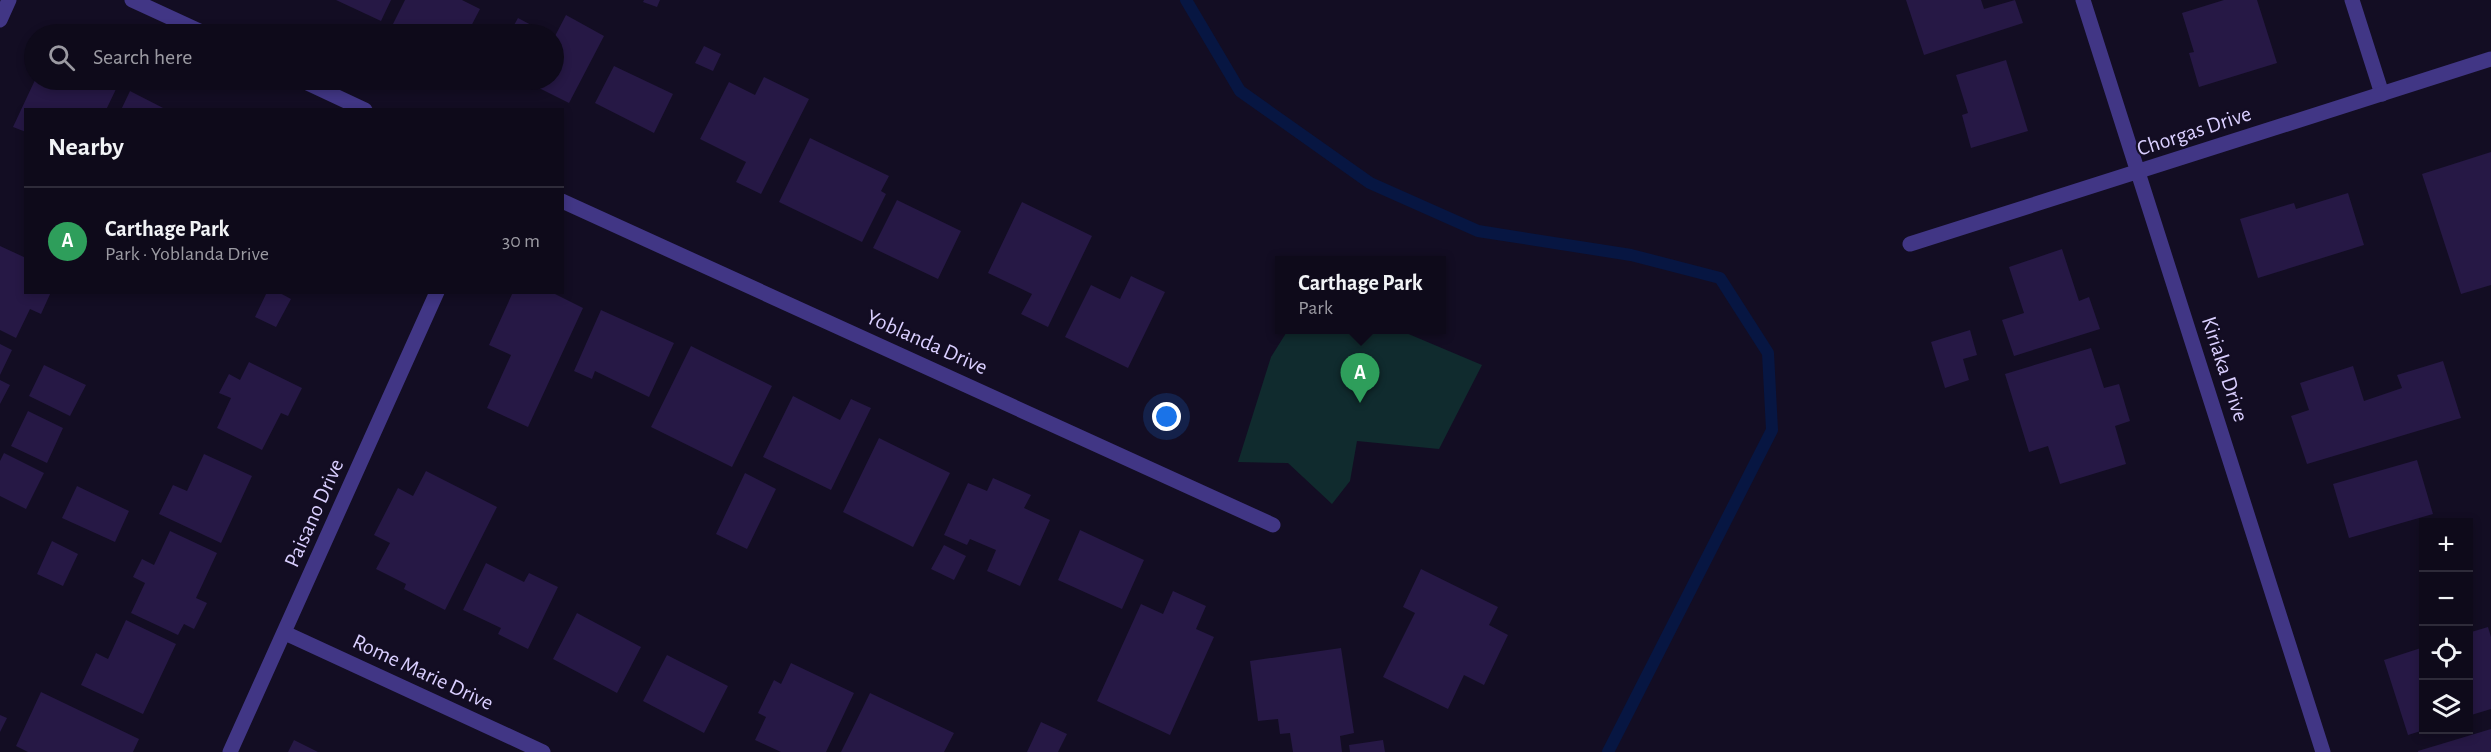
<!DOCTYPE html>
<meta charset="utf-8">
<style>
body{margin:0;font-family:"Alegreya Sans",sans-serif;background:#171323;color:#f1f3f6}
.controls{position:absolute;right:18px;bottom:18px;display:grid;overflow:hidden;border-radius:0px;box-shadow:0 3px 9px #0003}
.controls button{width:54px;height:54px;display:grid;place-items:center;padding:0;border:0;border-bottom:2px solid #2e2b39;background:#0e0a1a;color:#f1f3f6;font:30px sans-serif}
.you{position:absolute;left:1167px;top:417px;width:21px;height:21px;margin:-15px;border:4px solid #fff;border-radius:50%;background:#1a73e8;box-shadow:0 0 0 9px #1a73e833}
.badge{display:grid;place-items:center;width:39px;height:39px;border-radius:50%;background:#0b8043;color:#fff;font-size:20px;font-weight:700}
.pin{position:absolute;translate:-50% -50px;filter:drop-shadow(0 2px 3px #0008)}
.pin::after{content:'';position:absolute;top:32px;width:21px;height:18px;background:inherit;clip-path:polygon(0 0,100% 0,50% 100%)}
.popup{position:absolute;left:1275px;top:256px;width:171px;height:78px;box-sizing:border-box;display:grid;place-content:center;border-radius:0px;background:#0e0a1a;filter:drop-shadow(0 2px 4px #0005);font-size:20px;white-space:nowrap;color:#9b9aa2}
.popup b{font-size:22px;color:#f1f3f6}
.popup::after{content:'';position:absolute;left:50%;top:100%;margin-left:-12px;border:12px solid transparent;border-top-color:#0e0a1a}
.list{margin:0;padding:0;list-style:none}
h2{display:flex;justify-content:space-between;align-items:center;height:78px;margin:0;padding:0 24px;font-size:26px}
h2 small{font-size:20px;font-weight:400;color:#9b9aa2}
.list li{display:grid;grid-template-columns:39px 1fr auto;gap:18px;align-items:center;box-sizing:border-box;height:108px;padding:0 24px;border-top:2px solid #2e2b39}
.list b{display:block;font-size:22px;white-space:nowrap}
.list p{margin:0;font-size:20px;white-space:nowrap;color:#9b9aa2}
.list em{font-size:20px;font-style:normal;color:#9b9aa2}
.icon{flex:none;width:33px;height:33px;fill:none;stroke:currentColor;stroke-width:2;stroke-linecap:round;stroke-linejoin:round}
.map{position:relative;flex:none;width:2491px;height:752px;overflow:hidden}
.search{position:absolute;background:#0e0a1a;box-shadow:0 3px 9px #0003;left:24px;top:24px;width:540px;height:66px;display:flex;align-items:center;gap:15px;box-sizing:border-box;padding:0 21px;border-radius:33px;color:#9b9aa2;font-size:22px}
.panel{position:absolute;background:#0e0a1a;box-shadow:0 3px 9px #0003;left:24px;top:108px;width:540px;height:186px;border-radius:0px}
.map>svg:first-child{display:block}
.green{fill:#102b2e}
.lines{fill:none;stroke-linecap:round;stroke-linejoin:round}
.stream{stroke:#071642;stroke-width:12}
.building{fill:#261845}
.lane{stroke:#413685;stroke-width:15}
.street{stroke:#413685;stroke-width:15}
.labels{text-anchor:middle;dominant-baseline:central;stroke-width:4.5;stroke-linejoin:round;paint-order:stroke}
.street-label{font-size:22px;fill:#dacfff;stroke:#130d23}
</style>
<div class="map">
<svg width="2491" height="752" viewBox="0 0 2491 752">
<rect width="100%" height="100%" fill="#130d23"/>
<path class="green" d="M1288 330H1399L1482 365 1439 449 1357 441 1350 481 1332 504 1288 463 1238 462 1271 357Z"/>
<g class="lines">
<path class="stream" d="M1186 0 1240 91 1370 183 1478 231 1631 255 1720 278 1768 353 1772 430 1608 752"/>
</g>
<path class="building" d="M336 0H391L381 21Z
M405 0H462L480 9 467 34H398L390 30Z
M644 0H660L657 7 643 2Z
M1906 0H1981L1984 9 2015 0 2023 23 1924 55Z
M2224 0H2257L2277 63 2199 87 2189 53 2194 52 2182 13Z
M566 15 604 36 569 103 523 80H554V38Z
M518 18 548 34H509Z
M704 46 721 54 713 71 695 63Z
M2006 60 2028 131 1971 148 1962 115 1968 113 1956 75Z
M614 66 673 94 654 133 595 103Z
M764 77 809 99 761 194 736 182 746 162 700 139 729 82 755 95Z
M35 80H77L87 84 89 80H100L117 87 106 110H26V132L13 127Z
M130 91 167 110H121Z
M810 138 889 176 881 191 886 194 862 242 779 202Z
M2491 152V285L2461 294 2422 174Z
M2348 193 2364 245 2258 278 2240 219 2294 203 2296 209Z
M897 200 961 231 938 279 873 248Z
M1022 202 1092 236 1048 327 1021 314 1032 294 988 273Z
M0 246 26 258V292H51L41 314 30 309 16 338 0 330Z
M2062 249 2079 301 2089 297 2100 329 2014 356 2002 320 2024 313 2009 267Z
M1131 276 1165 292 1128 368 1065 337 1091 285 1120 299Z
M267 292H278L291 299 276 327 255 317Z
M513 292H551L583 308 528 427 487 408 511 355 489 345Z
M601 310 674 343 649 397 595 371 592 379 574 371Z
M1970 330 1977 355 1963 359 1969 380 1945 388 1931 342Z
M0 344 12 350 0 375Z
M691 346 772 386 732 467 651 427Z
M2091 348 2104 388 2119 384 2130 421 2115 426 2126 464 2060 484 2048 446 2029 452 2005 374Z
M2443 361 2461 418 2307 464 2291 416 2309 410 2300 383 2353 366 2364 401 2402 388 2397 375Z
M249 362 302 388 288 416 281 413 262 450 217 428 231 398 219 393 229 374 240 380Z
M44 365 86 385 70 416 29 396Z
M0 380 10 385 0 404Z
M793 396 840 420 851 399 871 408 831 490 763 457Z
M28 411 63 428 47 463 11 446Z
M879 438 950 473 913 547 843 512Z
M4 453 44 473 26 509 0 496V461Z
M204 454 252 476 221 543 159 514 173 485 187 491Z
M2417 460 2433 514 2349 538 2333 484Z
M426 471 497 507 445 610 404 589 406 584 376 569 390 543 374 535 398 488 413 496Z
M745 473 776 489 747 549 716 534Z
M993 478 1031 495 1024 508 1050 520 1020 586 987 571 996 550 970 539 967 545 944 535 968 483 987 491Z
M77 486 129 511 115 542 62 518Z
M1080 530 1144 560 1122 609 1058 580Z
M170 531 217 553 196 598 207 603 194 629 184 624 178 635 131 613 145 583 133 577 142 559 154 565Z
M52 541 78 554 63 586 37 574Z
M944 545 966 556 954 580 931 569Z
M486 563 524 582 529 573 558 587 528 649 498 634 501 628 463 610Z
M1421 569 1498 607 1489 625 1508 635 1484 685 1464 675 1448 709 1383 677 1415 613 1403 607Z
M1173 591 1206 606 1196 629 1214 637 1170 735 1097 701 1141 604 1163 614Z
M577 613 641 647 617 693 553 659Z
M126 620 176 644 143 714 81 685 96 653 108 659Z
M2488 627 2491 637V709L2468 716V633Z
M2424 647V730L2408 735 2384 660Z
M1341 648 1354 733 1340 736 1342 752H1293L1290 733 1280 734 1278 719 1258 721 1250 661Z
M667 655 728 686 704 733 643 701Z
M791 663 854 693 826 752H781L755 740 766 717 758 713 774 680 781 684Z
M41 692 139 739 133 752H28L16 746Z
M870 693 954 733 944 752H841Z
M0 715 7 718 0 732Z
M1041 722 1067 734 1058 752H1027Z
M2491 729V752H2418V751Z
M294 740 318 752H288Z
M1383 740 1385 752H1350L1349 745Z"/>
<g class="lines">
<path class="lane" d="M2352 0 2382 94"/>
<path class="street" d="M132 0 206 34
M2083 0 2323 752
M0 20 9 0
M301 80 365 110
M562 201 1273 525
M1910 244 2491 59
M285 633 543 752
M230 752 437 292"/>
</g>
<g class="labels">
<g class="street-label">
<text transform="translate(2194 131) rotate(-18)">Chorgas Drive</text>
<text transform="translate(927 342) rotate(24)">Yoblanda Drive</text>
<text transform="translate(2225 369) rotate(72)">Kiriaka Drive</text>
<text transform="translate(314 513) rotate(-66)">Paisano Drive</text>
<text transform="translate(423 672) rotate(25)">Rome Marie Drive</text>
</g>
</g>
</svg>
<div class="controls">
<button>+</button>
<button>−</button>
<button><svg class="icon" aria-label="locate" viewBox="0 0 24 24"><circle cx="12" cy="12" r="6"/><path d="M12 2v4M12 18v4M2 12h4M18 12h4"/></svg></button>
<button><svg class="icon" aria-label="layers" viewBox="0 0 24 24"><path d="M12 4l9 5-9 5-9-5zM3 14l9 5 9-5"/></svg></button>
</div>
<div class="you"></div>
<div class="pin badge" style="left:1360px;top:403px;background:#2e9e5b">A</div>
<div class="popup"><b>Carthage Park</b>Park</div>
<div class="search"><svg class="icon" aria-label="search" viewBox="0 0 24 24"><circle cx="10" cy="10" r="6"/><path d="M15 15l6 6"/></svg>Search here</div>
<section class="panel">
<h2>Nearby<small></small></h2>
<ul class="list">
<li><span class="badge" style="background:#2e9e5b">A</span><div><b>Carthage Park</b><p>Park · Yoblanda Drive</p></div><em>30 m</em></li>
</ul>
</section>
</div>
